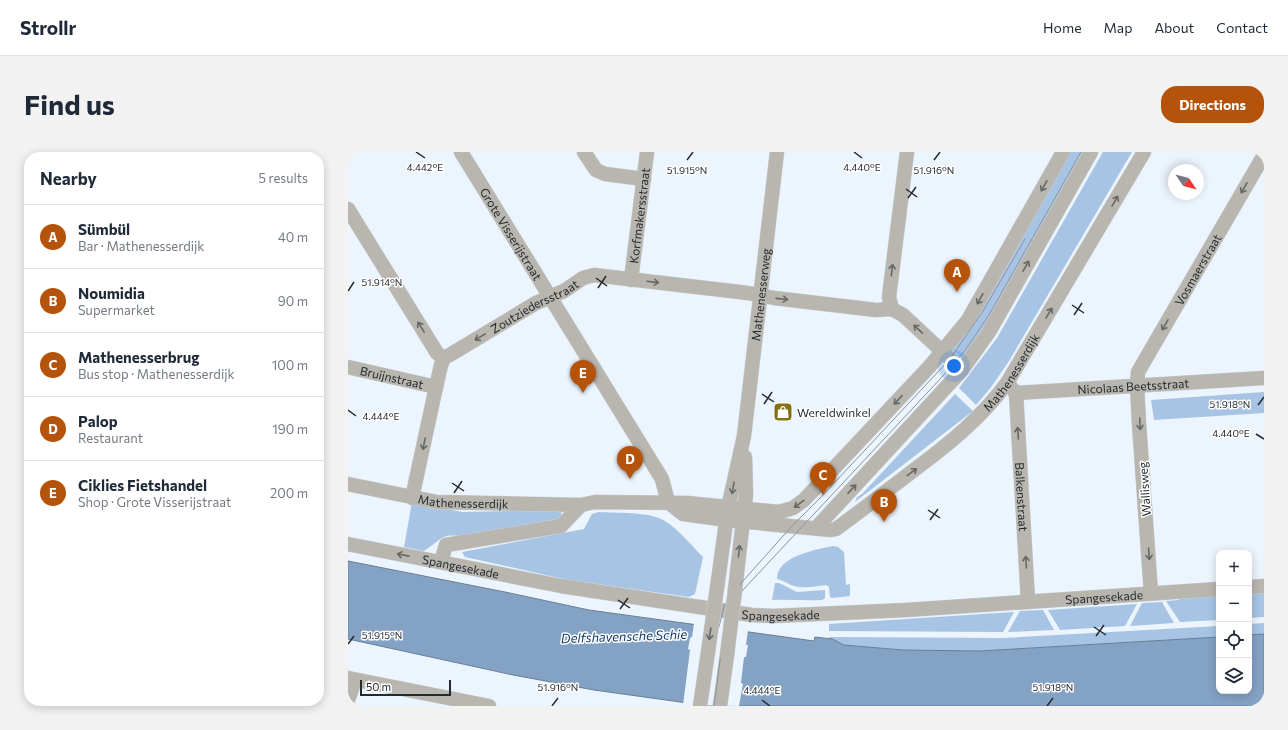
<!DOCTYPE html>
<meta charset="utf-8">
<style>
body{margin:0;font-family:Commissioner,sans-serif;background:#f2f2f3;color:#1f2937}
.controls{position:absolute;right:12px;bottom:12px;display:grid;overflow:hidden;border-radius:8px;box-shadow:0 2px 10px #0003}
.controls button{width:36px;height:36px;display:grid;place-items:center;padding:0;border:0;border-bottom:1px solid #e0e1e3;background:#fff;color:#1f2937;font:20px sans-serif}
.compass{position:absolute;left:820px;top:12px;width:36px;height:36px;border-radius:50%;background:#fff;box-shadow:0 2px 10px #0003;rotate:125deg}
.scale{position:absolute;left:12px;bottom:10px;width:91px;box-sizing:border-box;padding-left:4px;border:2px solid #252a2f;border-top:0;font-size:11px;line-height:14px;white-space:nowrap;color:#252a2f;-webkit-text-stroke:3px #fff;paint-order:stroke}
.you{position:absolute;left:606px;top:214px;width:14px;height:14px;margin:-10px;border:3px solid #fff;border-radius:50%;background:#1a73e8;box-shadow:0 0 0 6px #1a73e833}
.badge{display:grid;place-items:center;width:26px;height:26px;border-radius:50%;background:#b45309;color:#fff;font-size:13px;font-weight:700}
.pin{position:absolute;translate:-50% -33px;filter:drop-shadow(0 1px 2px #0008)}
.pin::after{content:'';position:absolute;top:21px;width:14px;height:12px;background:inherit;clip-path:polygon(0 0,100% 0,50% 100%)}
.list{margin:0;padding:0;list-style:none}
h2{display:flex;justify-content:space-between;align-items:center;height:52px;margin:0;padding:0 16px;font-size:17px}
h2 small{font-size:13px;font-weight:400;color:#747a83}
.list li{display:grid;grid-template-columns:26px 1fr auto;gap:12px;align-items:center;box-sizing:border-box;height:64px;padding:0 16px;border-top:1px solid #e0e1e3}
.list b{display:block;font-size:15px;white-space:nowrap}
.list p{margin:0;font-size:13px;white-space:nowrap;color:#747a83}
.list em{font-size:13px;font-style:normal;color:#747a83}
.icon{flex:none;width:22px;height:22px;fill:none;stroke:currentColor;stroke-width:2;stroke-linecap:round;stroke-linejoin:round}
.map{position:relative;flex:none;width:916px;height:554px;overflow:hidden;border-radius:16px}
header{display:flex;align-items:center;gap:24px;box-sizing:border-box;height:56px;padding:0 20px;background:#fff;border-bottom:1px solid #e0e1e3}
header strong{font-size:19px}
nav{display:flex;gap:22px;margin-inline-start:auto;font-size:14px}
.intro{display:flex;align-items:center;justify-content:space-between;box-sizing:border-box;height:96px;padding:0 24px}
h1{margin:0;font-size:28px}
.button{padding:10px 18px;border-radius:16px;background:#b45309;color:#fff;font-size:14px;font-weight:700}
main{display:flex;gap:24px;padding:0 24px}
aside{flex:1;background:#fff;border-radius:16px;box-shadow:0 2px 10px #0003}
.map>svg:first-child{display:block}
.green{fill:#a7c4e4}
.water{fill:#84a2c4;stroke:#687e97}
.pier{fill:#ecf4fd}
.lines{fill:none;stroke-linecap:round;stroke-linejoin:round}
.minor-casing{stroke:#c8d0d8;stroke-width:15}
.minor{stroke:#b8b6ae;stroke-width:14}
.tram{stroke:#8d939a;stroke-width:1}
.minor-bridge-casing{stroke:#c8d0d8;stroke-width:15;stroke-linecap:butt}
.minor-bridge{stroke:#b8b6ae;stroke-width:14}
.oneway{stroke:#676968}
.ticks{fill:none;stroke:#252a2f;stroke-width:1.5}
.labels{text-anchor:middle;dominant-baseline:central;stroke-width:3;stroke-linejoin:round;paint-order:stroke}
.street-label{font-size:12px;fill:#252a2f;stroke:#fff}
.poi-label{font-size:12px;fill:#252a2f;stroke:#fff;text-anchor:start}
.water-label{font-size:13px;font-style:italic;fill:#103c68;stroke:#fff}
.ticks-label{font-size:10px;text-anchor:middle;fill:#252a2f;stroke:#fff;stroke-width:3;stroke-linejoin:round;paint-order:stroke}
</style>
<header>
<strong>Strollr</strong>
<nav><a>Home</a><a>Map</a><a>About</a><a>Contact</a></nav>
</header>
<div class="intro"><h1>Find us</h1><a class="button">Directions</a></div>
<main>
<aside>
<h2>Nearby<small>5 results</small></h2>
<ul class="list">
<li><span class="badge">A</span><div><b>Sümbül</b><p>Bar · Mathenesserdijk</p></div><em>40 m</em></li>
<li><span class="badge">B</span><div><b>Noumidia</b><p>Supermarket</p></div><em>90 m</em></li>
<li><span class="badge">C</span><div><b>Mathenesserbrug</b><p>Bus stop · Mathenesserdijk</p></div><em>100 m</em></li>
<li><span class="badge">D</span><div><b>Palop</b><p>Restaurant</p></div><em>190 m</em></li>
<li><span class="badge">E</span><div><b>Ciklies Fietshandel</b><p>Shop · Grote Visserijstraat</p></div><em>200 m</em></li>
</ul>
</aside>
<div class="map">
<svg width="916" height="554" viewBox="0 0 916 554">
<rect width="100%" height="100%" fill="#ecf4fd"/>
<path class="green" d="M720 0H739L645 166 618 205H611L605 198V194Z
M755 0H784L661 209 644 234 628 253 611 236 649 186Z
M916 240V261L806 268 803 248Z
M607 242 625 259 507 350 509 345 514 342Z
M64 350 114 360 213 358 214 367 114 385C94 380 92 389 76 399L56 395Z
M251 360C267 361 299 360 313 367 327 373 344 394 355 405L347 442 341 445 220 428 117 405 114 400 236 377 244 362Z
M485 394 490 395 496 400 498 433 502 432V444L484 446 482 445 481 435 478 433C469 434 455 437 446 434 440 432 435 428 429 427 429 404 467 398 485 394Z
M427 431H431L449 440 477 438V446L474 448C457 449 441 447 424 448Z
M916 438V465L901 466V439Z
M871 441V468L832 470 818 449 831 448V444Z
M814 450 826 471 782 474 794 451Z
M789 452 777 474 712 478 700 458Z
M695 458 706 478 660 480 672 459Z
M666 460 655 480 481 479V472Z
M916 471V482L901 483V472Z
M871 474V485L632 499 555 498 507 494 496 493 481 487V485L655 486Z"/>
<path class="water" d="M0 409 157 440 241 458 466 489 467 485 484 487 496 493 507 494 555 498 632 499 871 485V539H901V483L916 482V554H361L246 538 165 523 0 487Z"/>
<path class="pier" d="M346 471 400 478 398 493H400L398 505H396L393 531 395 532 391 554 335 553 342 498 340 497 342 486 344 485Z"/>
<g class="lines">
<g class="minor-casing">
<g id="minor">
<path id="s1" d="M113 0 314 327 320 350"/>
<path d="M236 0 248 18 257 22 296 27"/>
<path d="M0 57 89 201 96 206"/>
<path id="s2" d="M283 128 299 0"/>
<path d="M544 157 541 145 559 0"/>
<path d="M544 157 555 163 614 218"/>
<path id="s3" d="M0 215 88 235"/>
<path id="s4" d="M659 231 668 241 916 226"/>
<path id="s5" d="M668 241 680 449"/>
<path id="s6" d="M0 332 89 350 233 353 247 350 339 351 431 360 445 356 456 348 582 214 620 168 715 0"/>
<path id="s7" d="M64 346 88 235 93 213 96 206 105 201 188 151 216 139 235 126 246 123 400 141 426 146 528 158 544 157"/>
<path id="s8" d="M320 350 335 362 379 368 483 378 488 377C514 358 540 338 566 318 601 292 633 266 659 231L796 0"/>
<path d="M468 376 614 218 641 180 743 0"/>
<path id="s9" d="M0 392 213 434 404 463 426 464 558 458 871 437"/>
<path d="M93 410 98 393 213 374 233 353"/>
<path d="M901 435 916 434"/>
<path id="s10" d="M369 436 380 356 396 284 429 0"/>
<path d="M387 438 398 343 397 305"/>
<path id="s11" d="M803 441 791 272 789 233 790 220 916 3"/>
<path d="M0 526 141 554"/>
<path d="M0 548 7 528"/>
<path d="M352 554 360 500"/>
<path d="M372 554 379 503"/>
</g>
</g>
<use href="#minor" class="minor"/>
<path class="tram" d="M371 475 376 454 387 438 444 374 475 343 602 207 635 159 677 87
M366 554 377 471 385 450 394 439 594 225 616 200 641 163 733 0"/>
<g class="minor-bridge-casing">
<path id="minor-bridge" d="M360 500 369 436
M379 503 387 438"/>
</g>
<use href="#minor-bridge" class="minor-bridge"/>
</g>
<defs><path id="oneway-shaft" d="M-6 0H5M1.5-3L5.5 0L1.5 3" fill="none" stroke-width="1.6" stroke-linecap="round" stroke-linejoin="round"/></defs>
<g class="oneway">
<use href="#oneway-shaft" transform="translate(696 34) rotate(119)"/>
<use href="#oneway-shaft" transform="translate(896 36) rotate(120)"/>
<use href="#oneway-shaft" transform="translate(767 49) rotate(-60)"/>
<use href="#oneway-shaft" transform="translate(678 114) rotate(-60)"/>
<use href="#oneway-shaft" transform="translate(544 118) rotate(-83)"/>
<use href="#oneway-shaft" transform="translate(305 130) rotate(7)"/>
<use href="#oneway-shaft" transform="translate(434 147) rotate(6)"/>
<use href="#oneway-shaft" transform="translate(632 147) rotate(119)"/>
<use href="#oneway-shaft" transform="translate(701 161) rotate(-59)"/>
<use href="#oneway-shaft" transform="translate(817 173) rotate(120)"/>
<use href="#oneway-shaft" transform="translate(73 175) rotate(-122)"/>
<use href="#oneway-shaft" transform="translate(570 177) rotate(-137)"/>
<use href="#oneway-shaft" transform="translate(132 185) rotate(149)"/>
<use href="#oneway-shaft" transform="translate(550 248) rotate(133)"/>
<use href="#oneway-shaft" transform="translate(792 272) rotate(87)"/>
<use href="#oneway-shaft" transform="translate(670 281) rotate(-94)"/>
<use href="#oneway-shaft" transform="translate(76 292) rotate(102)"/>
<use href="#oneway-shaft" transform="translate(564 320) rotate(-37)"/>
<use href="#oneway-shaft" transform="translate(385 336) rotate(100)"/>
<use href="#oneway-shaft" transform="translate(504 337) rotate(-47)"/>
<use href="#oneway-shaft" transform="translate(451 352) rotate(143)"/>
<use href="#oneway-shaft" transform="translate(391 399) rotate(-84)"/>
<use href="#oneway-shaft" transform="translate(801 402) rotate(86)"/>
<use href="#oneway-shaft" transform="translate(55 403) rotate(-169)"/>
<use href="#oneway-shaft" transform="translate(678 410) rotate(-94)"/>
<use href="#oneway-shaft" transform="translate(362 482) rotate(98)"/>
</g>
<path class="ticks" d="M68 0 77 6M506 0 514 6M339 8 345 0M586 8 592 0M558 37 569 45M560 46 568 35M248 126 259 134M250 136 258 124M0 139 6 130M724 153 736 161M726 163 734 151M414 242 426 250M416 252 424 240M910 253 916 245M0 258 8 264M908 282 916 287M104 331 116 339M106 341 114 329M580 358 592 366M582 368 590 357M270 448 282 456M272 457 280 446M746 475 758 483M748 484 756 473M0 492 6 484M414 548 422 554M204 554 210 546M699 554 705 546"/>
<defs>
<g id="shop-square" transform="scale(1)"><rect x="-9" y="-9" width="18" height="18" rx="4" fill="#847112" stroke="#fff"/><path d="M-5-2.5h2.3a2.7 3.5 0 0 1 5.4 0H5L5.5 6h-11ZM-1.5-2.5h3a1.5 2.3 0 0 0-3 0Z" fill="#fff"/></g>
</defs>
<g fill-rule="evenodd">
<use href="#shop-square" x="435" y="260"/>
</g>
<g class="labels">
<g class="street-label">
<text stroke="none"><textPath href="#s2" startOffset="65">Korfmakersstraat</textPath></text>
<text stroke="none"><textPath href="#s1" startOffset="96">Grote Visserijstraat</textPath></text>
<text stroke="none"><textPath href="#s11" startOffset="340">Vosmaerstraat</textPath></text>
<text stroke="none"><textPath href="#s10" startOffset="297">Mathenesserweg</textPath></text>
<text stroke="none"><textPath href="#s7" startOffset="248">Zoutziedersstraat</textPath></text>
<text stroke="none"><textPath href="#s8" startOffset="410">Mathenesserdijk</textPath></text>
<text stroke="none"><textPath href="#s3" startOffset="45">Bruijnstraat</textPath></text>
<text stroke="none"><textPath href="#s4" startOffset="131">Nicolaas Beetsstraat</textPath></text>
<text transform="translate(796 337) rotate(-94)">Wallisweg</text>
<text stroke="none"><textPath href="#s5" startOffset="104">Balkenstraat</textPath></text>
<text stroke="none"><textPath href="#s6" startOffset="117">Mathenesserdijk</textPath></text>
<text stroke="none"><textPath href="#s9" startOffset="115">Spangesekade</textPath></text>
<text stroke="none"><textPath href="#s9" startOffset="763">Spangesekade</textPath></text>
<text stroke="none"><textPath href="#s9" startOffset="439">Spangesekade</textPath></text>
</g>
<g class="poi-label">
<text x="449" y="260">Wereldwinkel</text>
</g>
<g class="water-label">
<text transform="translate(276 484) rotate(-2)">Delfshavensche Schie</text>
</g>
</g>
<g class="ticks-label">
<text x="77" y="19">4.442°E</text>
<text x="514" y="19">4.440°E</text>
<text x="339" y="22">51.915°N</text>
<text x="586" y="22">51.916°N</text>
<text x="34" y="134">51.914°N</text>
<text x="882" y="256">51.918°N</text>
<text x="33" y="268">4.444°E</text>
<text x="883" y="285">4.440°E</text>
<text x="34" y="487">51.915°N</text>
<text x="210" y="539">51.916°N</text>
<text x="705" y="539">51.918°N</text>
<text x="414" y="542">4.444°E</text>
</g>
</svg>
<div class="controls">
<button>+</button>
<button>−</button>
<button><svg class="icon" aria-label="locate" viewBox="0 0 24 24"><circle cx="12" cy="12" r="6"/><path d="M12 2v4M12 18v4M2 12h4M18 12h4"/></svg></button>
<button><svg class="icon" aria-label="layers" viewBox="0 0 24 24"><path d="M12 4l9 5-9 5-9-5zM3 14l9 5 9-5"/></svg></button>
</div>
<svg class="compass" viewBox="-18 -18 36 36"><path d="M0-13l5 13h-10z" fill="#e53935"/><path d="M0 13l5-13h-10z" fill="#747a83"/></svg>
<div class="scale">50 m</div>
<div class="you"></div>
<div class="pin badge" style="left:609px;top:140px">A</div>
<div class="pin badge" style="left:536px;top:370px">B</div>
<div class="pin badge" style="left:475px;top:343px">C</div>
<div class="pin badge" style="left:282px;top:327px">D</div>
<div class="pin badge" style="left:235px;top:241px">E</div>
</div>
</main>
